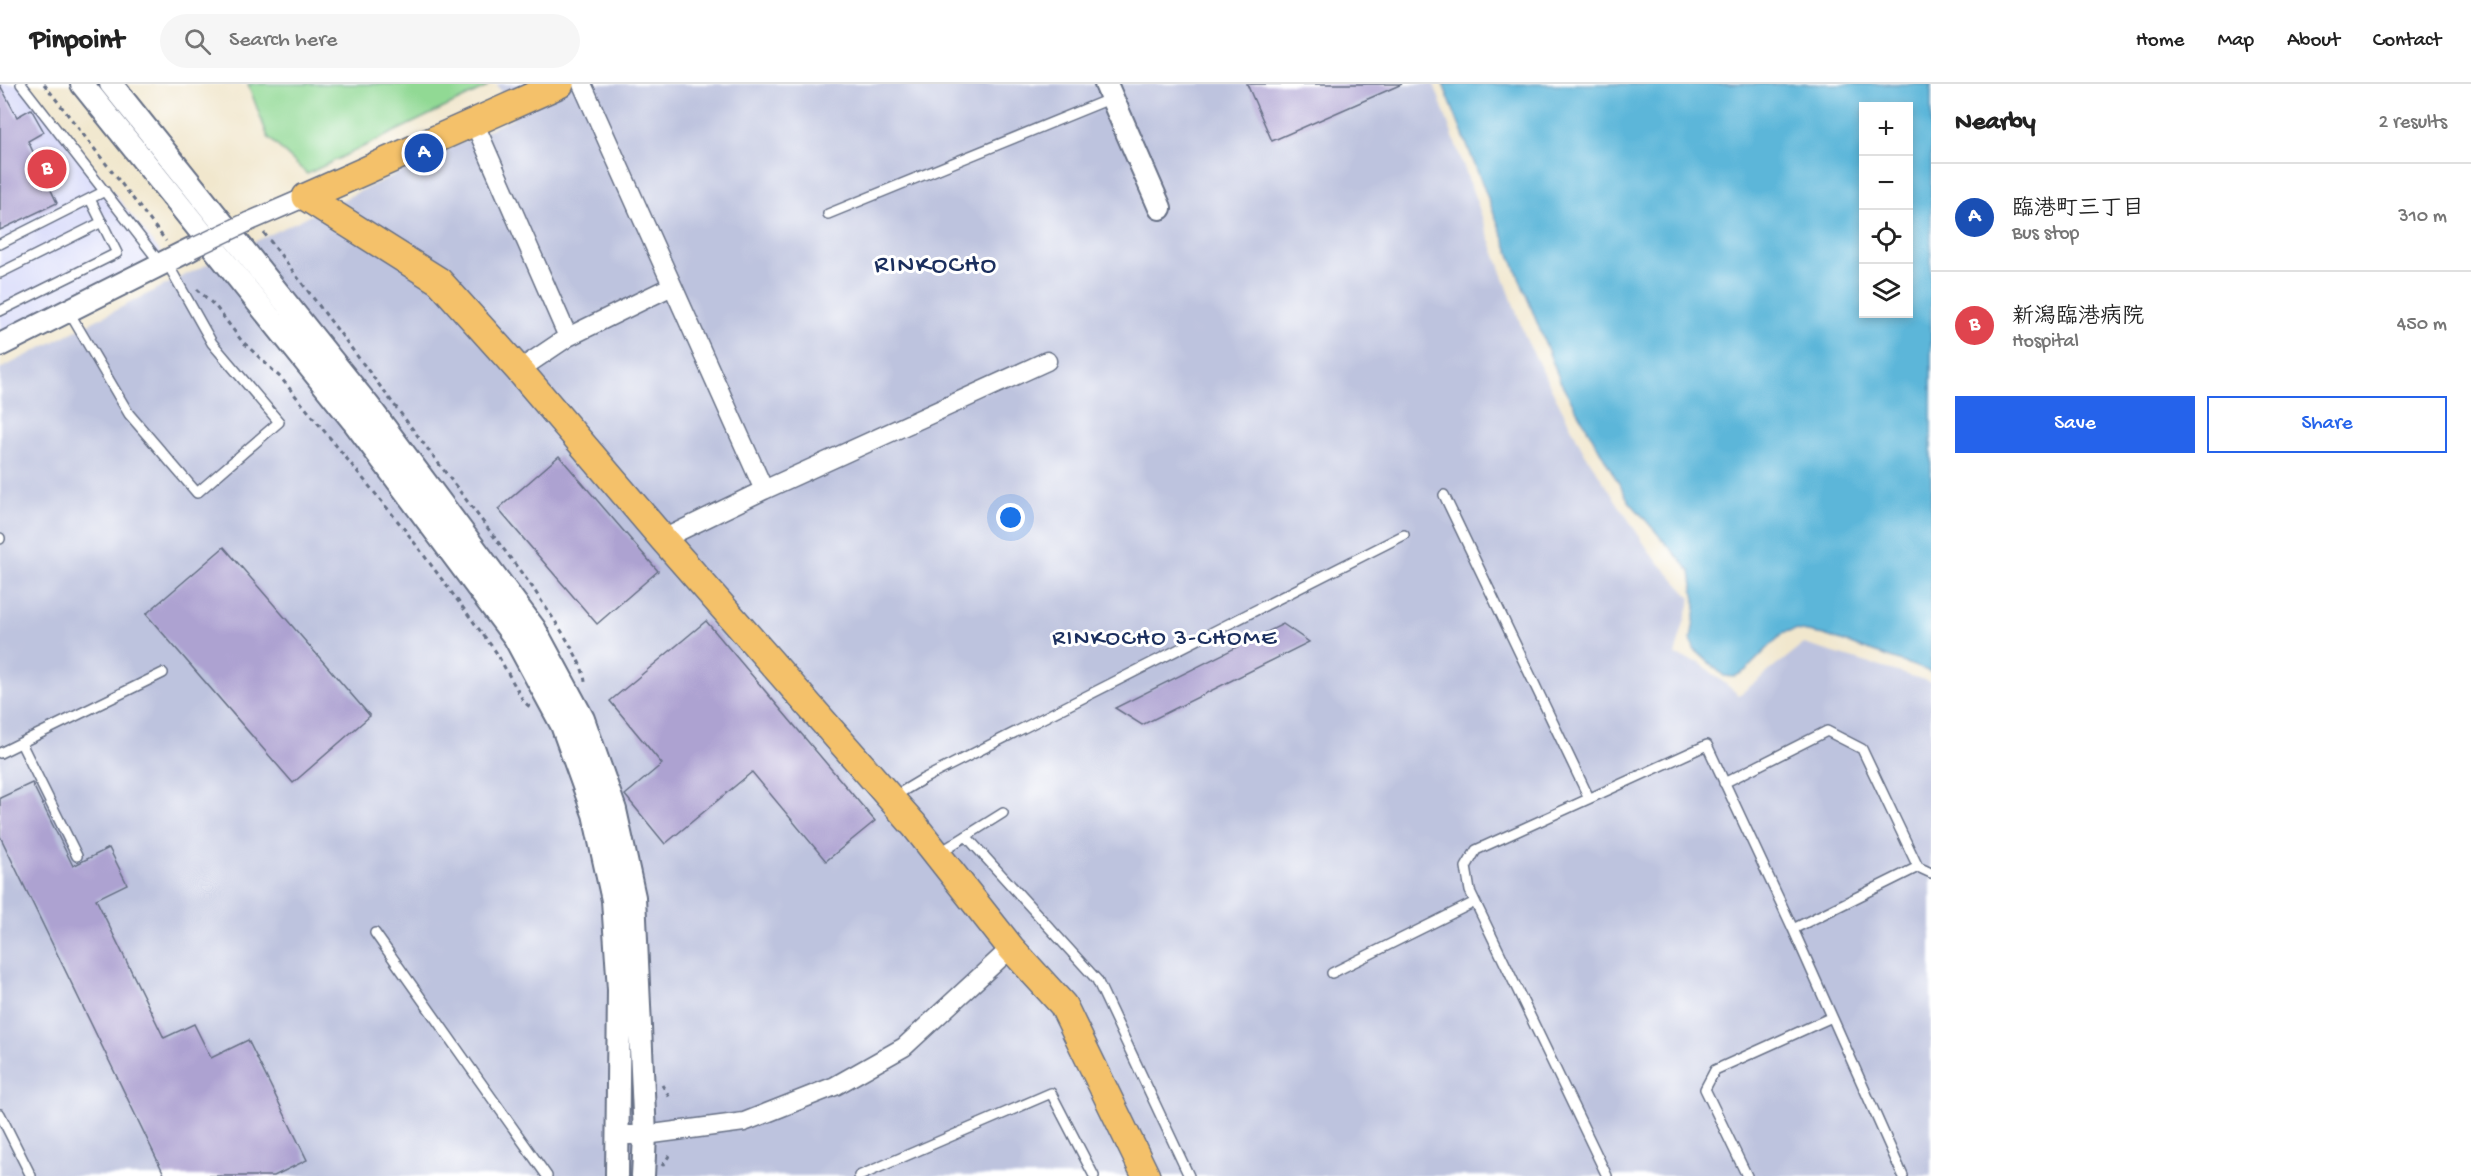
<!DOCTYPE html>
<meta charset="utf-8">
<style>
body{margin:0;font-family:"Gochi Hand","Klee One",sans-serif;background:#f6f6f6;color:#222}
.controls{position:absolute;right:18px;top:18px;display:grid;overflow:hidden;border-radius:0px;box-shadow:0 3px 9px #0003}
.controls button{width:54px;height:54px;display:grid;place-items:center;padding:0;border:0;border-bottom:2px solid #e0e0e0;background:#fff;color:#222;font:30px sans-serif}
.you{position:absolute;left:1011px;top:434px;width:21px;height:21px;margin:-15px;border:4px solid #fff;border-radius:50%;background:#1a73e8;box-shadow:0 0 0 9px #1a73e833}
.badge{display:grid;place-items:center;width:39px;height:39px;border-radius:50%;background:#2563eb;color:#fff;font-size:20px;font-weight:700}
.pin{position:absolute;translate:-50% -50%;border:3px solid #fff;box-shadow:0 2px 6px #0006}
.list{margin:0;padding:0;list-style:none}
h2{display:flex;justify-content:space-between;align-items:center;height:78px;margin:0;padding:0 24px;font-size:26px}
h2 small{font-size:20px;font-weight:400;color:#767676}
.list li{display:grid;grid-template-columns:39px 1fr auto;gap:18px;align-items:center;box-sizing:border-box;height:108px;padding:0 24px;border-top:2px solid #e0e0e0}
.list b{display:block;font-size:22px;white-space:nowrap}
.list p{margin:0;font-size:20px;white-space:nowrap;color:#767676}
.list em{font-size:20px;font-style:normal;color:#767676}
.actions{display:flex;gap:12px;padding:18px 24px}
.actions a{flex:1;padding:14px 0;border:2px solid #2563eb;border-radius:0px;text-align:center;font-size:21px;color:#2563eb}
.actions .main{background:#2563eb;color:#fff}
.icon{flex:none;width:33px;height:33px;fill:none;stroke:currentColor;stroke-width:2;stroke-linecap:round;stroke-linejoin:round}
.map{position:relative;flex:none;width:1931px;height:1092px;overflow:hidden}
header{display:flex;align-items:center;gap:36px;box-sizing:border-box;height:84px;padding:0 30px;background:#fff;border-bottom:2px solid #e0e0e0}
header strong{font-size:28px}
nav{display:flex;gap:33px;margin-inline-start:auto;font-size:21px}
.search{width:420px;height:54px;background:#f6f6f6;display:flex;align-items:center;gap:15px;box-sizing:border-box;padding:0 21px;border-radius:33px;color:#767676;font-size:22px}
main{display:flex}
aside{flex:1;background:#fff}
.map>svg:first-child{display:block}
.built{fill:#d5d8f9}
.industrial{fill:#bdc3de}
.green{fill:#91d994;stroke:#568479;stroke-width:1.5}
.water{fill:#5bb6d9;stroke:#3b729c;stroke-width:1.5;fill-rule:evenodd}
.building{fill:#ada2d1}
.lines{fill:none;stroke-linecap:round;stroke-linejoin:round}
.service-casing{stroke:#666f85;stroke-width:12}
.minor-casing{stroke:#666f85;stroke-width:21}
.tertiary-casing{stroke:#666f85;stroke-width:26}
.primary-casing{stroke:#666f85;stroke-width:30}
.path{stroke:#666f85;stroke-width:3;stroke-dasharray:4.5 4.5;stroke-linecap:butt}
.service{stroke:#fff;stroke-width:9}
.minor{stroke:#fff;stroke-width:18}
.tertiary{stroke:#fff;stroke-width:22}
.primary{stroke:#f4c16a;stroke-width:27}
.minor-bridge-casing{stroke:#666f85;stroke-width:21;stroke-linecap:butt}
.minor-bridge{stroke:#fff;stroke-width:18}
.labels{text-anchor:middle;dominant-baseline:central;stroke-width:6;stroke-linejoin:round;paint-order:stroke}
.neighbourhood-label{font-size:24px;letter-spacing:1.5px;fill:#1b2f5e;stroke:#fff}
.quarter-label{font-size:26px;letter-spacing:1.5px;fill:#1b2f5e;stroke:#fff}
</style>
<header>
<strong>Pinpoint</strong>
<div class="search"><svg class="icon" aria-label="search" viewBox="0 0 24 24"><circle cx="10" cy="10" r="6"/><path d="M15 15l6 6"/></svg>Search here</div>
<nav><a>Home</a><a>Map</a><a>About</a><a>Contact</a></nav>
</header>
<main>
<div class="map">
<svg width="1931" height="1092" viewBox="0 0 1931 1092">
<rect width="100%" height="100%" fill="#fff"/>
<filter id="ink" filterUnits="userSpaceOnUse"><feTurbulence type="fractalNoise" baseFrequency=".0167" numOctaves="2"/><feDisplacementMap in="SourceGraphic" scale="12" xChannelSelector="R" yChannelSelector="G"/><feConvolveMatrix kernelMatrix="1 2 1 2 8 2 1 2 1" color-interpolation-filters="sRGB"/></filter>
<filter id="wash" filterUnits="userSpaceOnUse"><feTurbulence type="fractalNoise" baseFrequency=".008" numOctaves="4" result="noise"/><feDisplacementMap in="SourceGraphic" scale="24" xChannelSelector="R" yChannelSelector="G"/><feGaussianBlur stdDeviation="1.35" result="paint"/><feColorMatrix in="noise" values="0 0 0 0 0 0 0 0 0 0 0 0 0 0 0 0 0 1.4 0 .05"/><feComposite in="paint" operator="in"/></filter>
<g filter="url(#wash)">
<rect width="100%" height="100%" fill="#f1e7cd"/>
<path class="built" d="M0 0H28L162 170 0 251Z"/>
<path class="industrial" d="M497 0H1434L1526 255 1584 368 1651 470 1691 514 1675 571 1700 579 1739 611 1804 560 1931 598V1092H0V285L173 197 513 34Z"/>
<path class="green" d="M248 0H486L487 3 307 90 268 53Z"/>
<path class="water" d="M1443 0H1931V588L1824 551 1796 546 1784 548 1745 587 1734 593 1724 592 1694 565 1691 555 1696 524 1691 488 1629 417 1560 297ZM1864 22H1908V230H1864Z"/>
<g id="blocks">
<path class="building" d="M1247 0H1402L1272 57Z
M0 1 17 33 31 25 44 48 28 57 57 119 0 146Z
M559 372 658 487 597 540 498 425Z
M224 463 370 632 293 699 146 530Z
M706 537 875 737 826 777 752 688 665 760 625 711 662 680 610 617Z
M1283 540 1309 558 1142 641 1115 624Z
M32 699 73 782 109 764 127 800 96 815 164 954 194 940 211 974 248 956 307 1076 274 1092H165L0 752V714Z"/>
</g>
</g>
<g filter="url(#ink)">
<use href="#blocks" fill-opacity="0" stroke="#666f85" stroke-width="1.5"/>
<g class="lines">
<g class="service-casing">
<path id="service" d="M21 0 161 180
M828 130 1112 14
M0 160 105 107
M0 189 102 138
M0 227 117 169 90 115
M69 228 129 330 197 409 279 338 212 259 166 177
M1444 411 1589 714
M0 454V455
M21 659 77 772
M0 669 163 589
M893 713 923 695 1404 451
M966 752 1097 896 1189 1092
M939 769 1003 729
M1918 783 1931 789
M1793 845 1903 1092
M375 849 547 1092
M1332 889 1475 818
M0 1030 31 1092
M859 1092 1051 1009 1094 1092
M1607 1092 1470 807 1466 783 1476 766 1707 661 1793 845 1918 783 1862 665 1827 647 1724 699
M1747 1092 1705 1005 1715 986 1832 933"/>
</g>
<g class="minor-casing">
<path id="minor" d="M582 0 764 406 1047 277
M474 38 568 253
M248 138 306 113
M519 286 568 253 672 202
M663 455 764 406
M618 1051H645L744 1038 835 1002 904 963 1011 864"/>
</g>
<g class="tertiary-casing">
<path id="tertiary" d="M82 0 353 337 515 554 562 641 594 730 613 816 619 906 617 1092
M111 0 368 321 534 544 583 635 615 726 634 813 645 1051 643 1092
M1106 0 1160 124
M0 261 191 165"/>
</g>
<g class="primary-casing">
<path id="primary" d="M306 113 439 197 519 286 663 455 914 741 1011 864 1063 921 1146 1092
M306 113 560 0"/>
</g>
<path class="path" d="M44 0 166 157
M264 149 533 504C547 527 583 573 585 598
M197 205 216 223 241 256 281 294 405 446 496 568 524 618 530 623
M662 1001 670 1014
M662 1082 671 1069"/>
<use href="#service" class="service"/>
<use href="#minor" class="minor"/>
<use href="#tertiary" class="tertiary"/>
<use href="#primary" class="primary"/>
<g class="minor-bridge-casing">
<path id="minor-bridge" d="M191 165 248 138"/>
</g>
<use href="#minor-bridge" class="minor-bridge"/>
</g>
</g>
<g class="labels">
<g class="neighbourhood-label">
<text x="1165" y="555">RINKOCHO 3-CHOME</text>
</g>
<g class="quarter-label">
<text x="936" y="182">RINKOCHO</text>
</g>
</g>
</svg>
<div class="controls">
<button>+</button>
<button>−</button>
<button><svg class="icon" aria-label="locate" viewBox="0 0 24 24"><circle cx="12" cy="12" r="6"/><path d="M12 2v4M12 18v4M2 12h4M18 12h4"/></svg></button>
<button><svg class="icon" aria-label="layers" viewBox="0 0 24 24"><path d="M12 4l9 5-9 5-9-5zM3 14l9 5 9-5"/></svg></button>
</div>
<div class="you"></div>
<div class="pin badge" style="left:424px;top:69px;background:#1a4fb4">A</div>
<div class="pin badge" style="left:47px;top:85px;background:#e0444e">B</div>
</div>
<aside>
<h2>Nearby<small>2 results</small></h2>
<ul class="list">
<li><span class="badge" style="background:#1a4fb4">A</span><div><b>臨港町三丁目</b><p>Bus stop</p></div><em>310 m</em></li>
<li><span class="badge" style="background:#e0444e">B</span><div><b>新潟臨港病院</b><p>Hospital</p></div><em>450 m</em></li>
</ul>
<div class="actions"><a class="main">Save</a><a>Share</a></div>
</aside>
</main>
